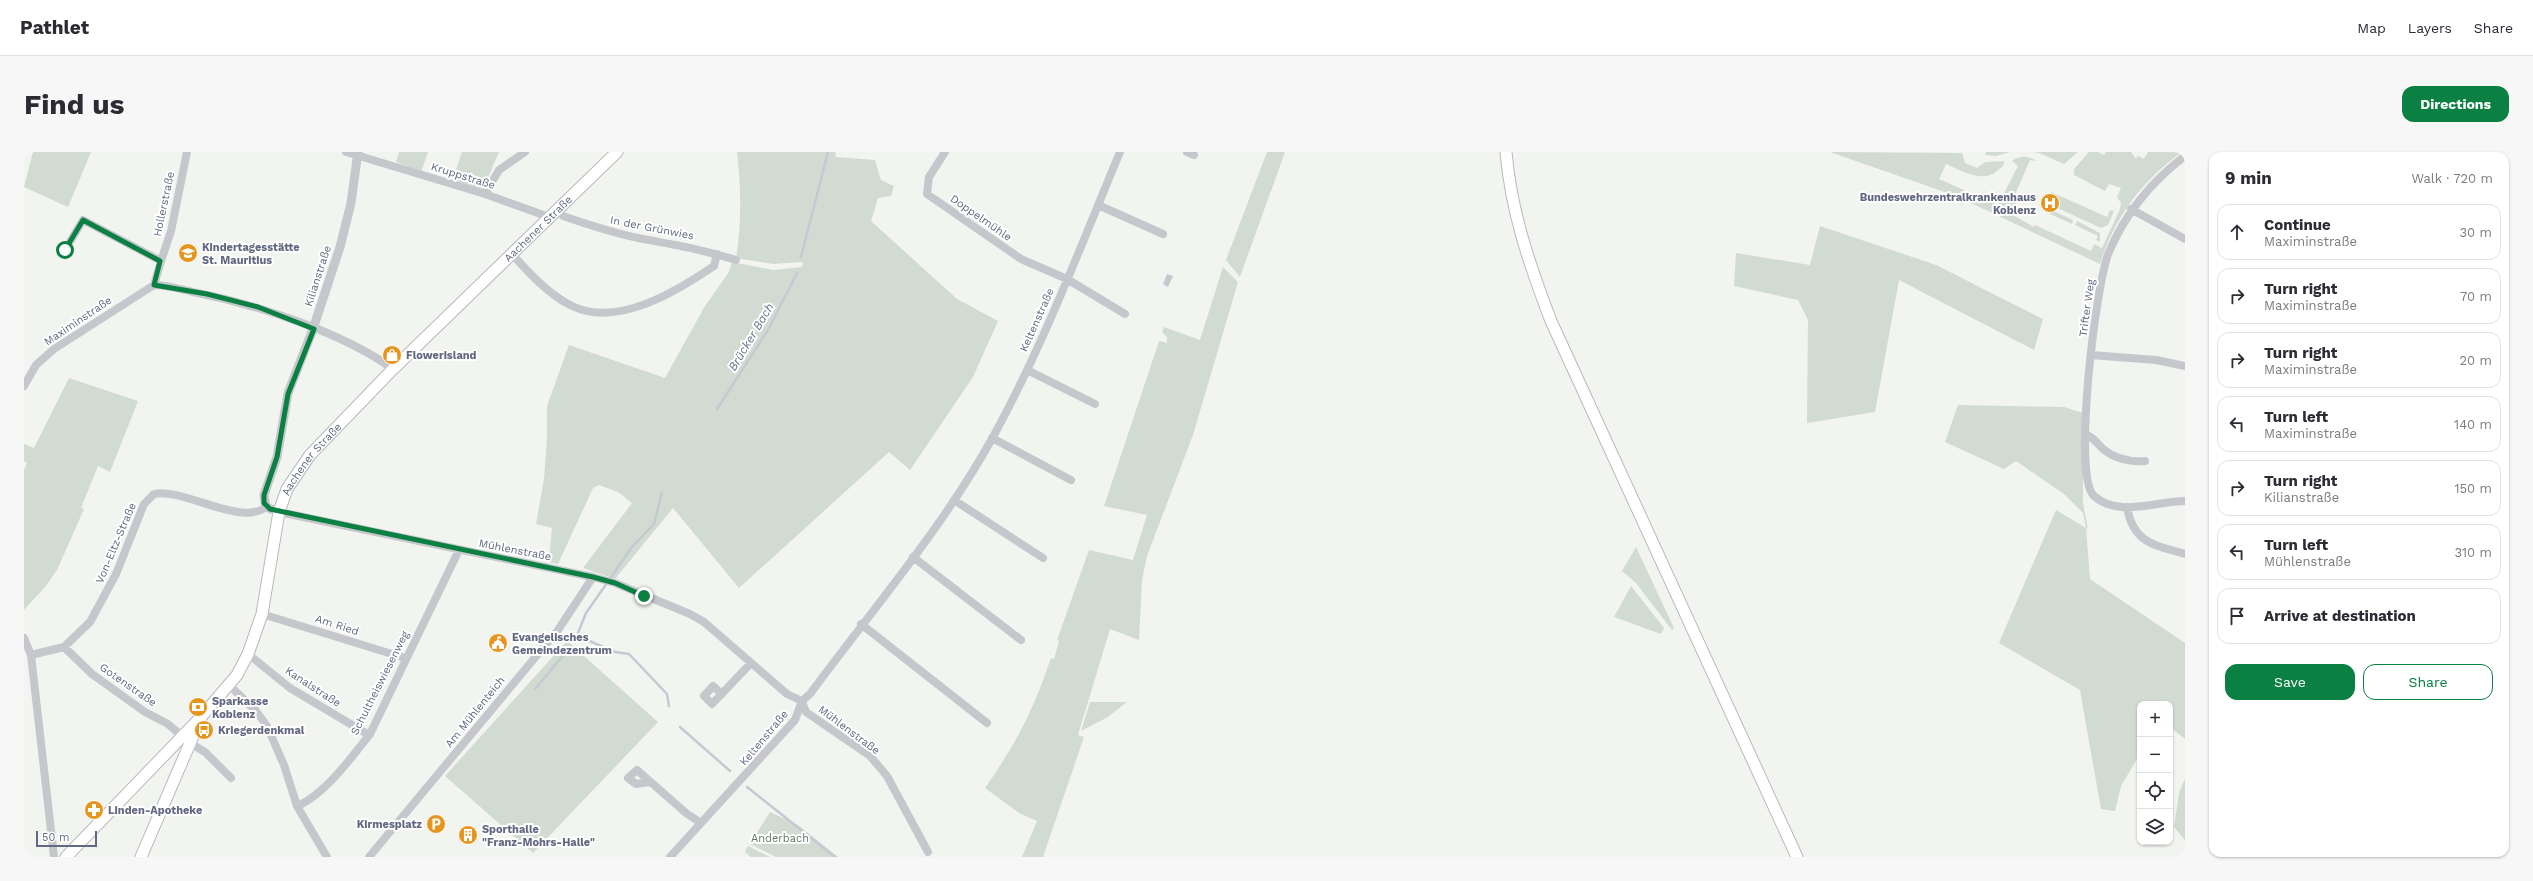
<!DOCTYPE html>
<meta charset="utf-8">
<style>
body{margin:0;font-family:"Work Sans",sans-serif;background:#f7f7f7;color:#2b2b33}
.controls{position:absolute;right:12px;bottom:12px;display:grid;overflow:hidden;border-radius:8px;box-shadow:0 1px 3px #0004}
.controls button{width:36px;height:36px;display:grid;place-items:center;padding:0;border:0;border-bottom:1px solid #e1e1e2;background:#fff;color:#2b2b33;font:20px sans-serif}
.scale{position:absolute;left:12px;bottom:10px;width:61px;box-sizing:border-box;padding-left:4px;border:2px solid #626881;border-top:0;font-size:11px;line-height:14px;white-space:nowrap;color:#626881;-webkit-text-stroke:3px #fff;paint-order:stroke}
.stop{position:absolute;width:12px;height:12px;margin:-9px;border:3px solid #0b8043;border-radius:50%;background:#fff}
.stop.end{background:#0b8043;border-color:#fff;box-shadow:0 1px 4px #0008}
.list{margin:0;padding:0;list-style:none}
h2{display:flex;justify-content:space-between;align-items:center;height:52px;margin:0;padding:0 16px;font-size:17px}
h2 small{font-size:13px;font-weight:400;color:#7c7c81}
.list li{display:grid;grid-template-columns:26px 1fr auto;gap:12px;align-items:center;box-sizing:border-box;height:56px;margin:0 8px 8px;padding:0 8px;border:1px solid #e1e1e2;border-radius:12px}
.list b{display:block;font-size:15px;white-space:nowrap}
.list p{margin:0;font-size:13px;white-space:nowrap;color:#7c7c81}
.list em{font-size:13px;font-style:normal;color:#7c7c81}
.actions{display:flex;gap:8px;padding:12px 16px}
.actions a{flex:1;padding:9px 0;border:1px solid #0b8043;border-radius:12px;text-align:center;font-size:14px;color:#0b8043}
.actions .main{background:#0b8043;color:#fff}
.icon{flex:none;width:22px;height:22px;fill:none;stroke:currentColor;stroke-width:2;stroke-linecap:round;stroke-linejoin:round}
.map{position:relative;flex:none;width:2161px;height:705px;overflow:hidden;border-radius:12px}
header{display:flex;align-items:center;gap:24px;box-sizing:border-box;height:56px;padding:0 20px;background:#fff;border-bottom:1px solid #e1e1e2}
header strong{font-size:19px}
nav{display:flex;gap:22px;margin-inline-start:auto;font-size:14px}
.intro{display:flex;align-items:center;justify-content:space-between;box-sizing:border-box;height:96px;padding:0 24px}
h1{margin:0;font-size:28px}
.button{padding:10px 18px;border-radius:12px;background:#0b8043;color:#fff;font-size:14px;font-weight:700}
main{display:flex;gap:24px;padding:0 24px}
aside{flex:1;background:#fff;border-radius:12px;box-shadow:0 1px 3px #0004}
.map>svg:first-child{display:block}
.green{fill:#d1dbd2}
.water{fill:#c5c9d2}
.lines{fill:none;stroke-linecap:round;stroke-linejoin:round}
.stream{stroke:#c5c9d2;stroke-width:2.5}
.secondary-casing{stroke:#b8b9c0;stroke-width:13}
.minor{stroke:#c6c7cc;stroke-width:8}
.tertiary{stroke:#c6c7cc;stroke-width:9}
.secondary{stroke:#fff;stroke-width:11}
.route{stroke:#0b8043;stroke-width:5}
.labels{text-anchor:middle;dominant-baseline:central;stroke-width:4;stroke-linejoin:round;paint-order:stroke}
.street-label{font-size:11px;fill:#626881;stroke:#fff}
.poi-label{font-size:11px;font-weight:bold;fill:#626881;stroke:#fff;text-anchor:start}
.park-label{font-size:11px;fill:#617865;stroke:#fff}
.water-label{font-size:12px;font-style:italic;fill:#67758d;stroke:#fff}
</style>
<header>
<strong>Pathlet</strong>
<nav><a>Map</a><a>Layers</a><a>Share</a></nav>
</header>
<div class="intro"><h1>Find us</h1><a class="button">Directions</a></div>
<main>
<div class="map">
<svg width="2161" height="705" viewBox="0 0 2161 705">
<rect width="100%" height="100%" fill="#f2f4ef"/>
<path class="green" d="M9 0H67L44 55 0 35Z
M375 0H404L397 20 372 10Z
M438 0H475L459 37 428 29Z
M713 0H811L812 5 851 8 857 28 870 34 867 44 854 46 847 69 933 147 974 169 949 225 886 318 865 300 715 436 649 356 591 427 559 416 608 351 594 340 575 333 569 336 534 412 525 410 528 376 512 372 520 327 523 285V254L545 193 641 226 681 154 705 120 708 110 749 118 778 115 779 110 749 112 712 106C718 69 717 36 713 0Z
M1243 0H1261L1216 125 1202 108Z
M1806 0 1938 1 1941 11 1953 16 1961 10 1980 9C1980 15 1977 15 1974 18 1960 32 1938 19 1922 12L1915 27 1974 53 1994 14 1988 9C1997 3 2004 4 2013 9L2006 8 1990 45 1994 47 1987 62 2010 75 2011 73 2067 99 2070 92 2078 96 2096 57 2097 51 2093 45 2097 36 2085 32 2081 39 2050 23V17L2065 0H2074L2080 3 2082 0H2107L2112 7 2114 4 2120 7 2124 0H2158C2118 29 2091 64 2076 112L1932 44Z
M1962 0H1986L1972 4 1961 3Z
M2009 0H2054L2040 12 2015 1Z
M2027 40 2083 65 2086 58 2090 59 2084 73 2077 76 2027 53 2021 59 2019 58Z
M2028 58 2049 68 2048 72 2026 62Z
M2053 69 2076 81V90L2072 88 2074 84 2051 73Z
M1796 74 1912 113 2019 167 2010 198 1875 128 1851 260 1783 271 1784 168 1774 148 1710 134 1712 101 1786 113Z
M1199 115 1214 130 1169 283 1123 404 1118 428 1115 488 1086 477 1054 583 1060 585 1019 705H998L1013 669 995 661 961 636C993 590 1009 559 1027 506L1030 507 1035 489 1033 488 1065 398 1109 408 1123 363 1080 354 1135 189 1143 191V185L1138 180 1140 175 1176 188Z
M45 226 114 249 86 320 74 314 57 356 60 357 33 418 21 435 0 458V318L3 311 0 309V292L10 296Z
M1934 253 2040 255 2059 261V351L2064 377 2062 376 2066 427 2161 491V587L2146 575V552H2116V602L2097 634 2091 659 2077 657 2056 538 1975 491 2032 358 2062 376 2059 361 2040 342 1992 309 1980 317 1921 290Z
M1612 395 1650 476 1648 478 1612 431 1598 419Z
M1607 434 1640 476 1637 482 1590 465Z
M543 489 634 570 509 701 421 624Z
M1066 550H1103L1084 565 1057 579Z
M2161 626V688L2150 675 2155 641Z
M746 660 774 673 814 705H752L726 692Z
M724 694 746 705H727L721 700Z"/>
<path class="water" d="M1143 122 1149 124 1144 135 1139 132Z"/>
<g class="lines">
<path class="stream" d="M777 105 804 0
M693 257 744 178 773 121
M586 427 607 396 630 372 638 341
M554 484 591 500 605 502 643 542 645 554
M552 486 562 461 583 431
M511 537 547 494
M656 575 706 619
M723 635 811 705"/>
<g class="secondary-casing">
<g id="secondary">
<path d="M1482 0C1487 60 1506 114 1527 169L1773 705"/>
<path id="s1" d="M42 705 177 565 213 523 224 502 238 462 255 360 263 337 286 303 369 217 593 0"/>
<path d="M117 705 176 568"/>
</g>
</g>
<path class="minor" d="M322 0 461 42 525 65
M921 0 905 25 903 42 997 107 1043 127 1101 162
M1163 0 1170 3
M2161 4C2127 30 2102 60 2085 100 2072 130 2048 324 2070 344 2095 366 2132 349 2161 349
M461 42 475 18 501 0
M1074 53 1139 82
M2107 57 2161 87
M539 64C565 73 592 82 619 87 652 93 680 98 712 108
M41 98 59 68 137 109 130 133
M488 102C505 121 525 143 548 154 594 176 653 139 690 114L693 102
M137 109 147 79 163 0
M2067 203 2132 208 2161 214
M1003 218 1071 252
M0 234 12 213 30 197 130 133C143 133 156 137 169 140 231 152 318 180 369 217
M2062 283C2070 285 2072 291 2079 297 2091 307 2105 310 2121 309
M968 286 1047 328
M930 348 1019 406
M2103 355C2109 391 2130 393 2161 402
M255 360 569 425 591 431 666 462 680 470 763 542 778 549
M889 405 997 488
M238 462 381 506
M837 472 963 571
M0 486 7 503 30 705
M40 495 68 522 121 560 144 572 166 591 181 600 207 626
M224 502 266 536 345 583
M7 503 40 495 66 470 92 422 120 352 130 342C157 335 217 375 242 355
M206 534 232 559 243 574 260 613 273 654 303 705
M698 542 689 534 680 544 688 552 727 511
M778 550 782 560 846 604 863 624 904 700
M626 630 612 632 604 626 613 618 662 661 677 671
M273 654C300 643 328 605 346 582L435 398
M345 705 534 478 569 425
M646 705 771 568 778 549 786 542C848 458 918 377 969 285 1019 194 1056 96 1096 0"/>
<path class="tertiary" d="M255 360 242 355 240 343 253 305 264 241 289 177 316 95 327 51 334 0"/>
<use href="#secondary" class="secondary"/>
</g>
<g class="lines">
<path class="route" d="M41 98 59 68 136 109 130 133 183 142 234 155 290 177 264 242 253 305 240 343V351L246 357 569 425 591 431 620 444"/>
</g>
<defs>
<g id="hospital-disc" transform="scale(1)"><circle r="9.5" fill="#e6951e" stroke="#fff"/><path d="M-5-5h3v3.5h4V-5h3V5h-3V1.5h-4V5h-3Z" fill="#fff"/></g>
<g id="school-disc" transform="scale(1)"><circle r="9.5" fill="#e6951e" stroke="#fff"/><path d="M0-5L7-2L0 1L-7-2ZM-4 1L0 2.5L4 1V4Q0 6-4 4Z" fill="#fff"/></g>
<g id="shop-disc" transform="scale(1)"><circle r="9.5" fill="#e6951e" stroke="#fff"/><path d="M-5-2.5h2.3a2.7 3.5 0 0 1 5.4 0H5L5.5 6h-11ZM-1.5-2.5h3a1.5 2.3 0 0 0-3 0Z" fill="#fff"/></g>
<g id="civic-disc" transform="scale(1)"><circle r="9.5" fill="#e6951e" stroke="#fff"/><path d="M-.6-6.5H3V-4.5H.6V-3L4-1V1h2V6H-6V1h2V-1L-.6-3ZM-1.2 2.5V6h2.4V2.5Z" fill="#fff"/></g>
<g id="bank-disc" transform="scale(1)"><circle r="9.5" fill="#e6951e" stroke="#fff"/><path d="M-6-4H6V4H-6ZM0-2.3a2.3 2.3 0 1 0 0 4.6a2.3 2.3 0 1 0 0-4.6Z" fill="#fff"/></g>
<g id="bus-disc" transform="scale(1)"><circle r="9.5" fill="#e6951e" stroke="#fff"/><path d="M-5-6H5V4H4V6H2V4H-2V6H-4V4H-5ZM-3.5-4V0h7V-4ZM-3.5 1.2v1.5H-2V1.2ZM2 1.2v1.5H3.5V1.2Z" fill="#fff"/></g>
<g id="pharmacy-disc" transform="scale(1)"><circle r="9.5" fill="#e6951e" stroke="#fff"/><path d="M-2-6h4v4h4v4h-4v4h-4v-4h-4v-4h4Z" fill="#fff"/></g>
<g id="parking-disc" transform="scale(1)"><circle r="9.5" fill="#e6951e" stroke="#fff"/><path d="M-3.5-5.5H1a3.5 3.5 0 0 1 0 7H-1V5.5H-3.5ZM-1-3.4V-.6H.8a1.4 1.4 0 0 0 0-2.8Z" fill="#fff"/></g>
<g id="building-disc" transform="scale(1)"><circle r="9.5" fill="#e6951e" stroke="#fff"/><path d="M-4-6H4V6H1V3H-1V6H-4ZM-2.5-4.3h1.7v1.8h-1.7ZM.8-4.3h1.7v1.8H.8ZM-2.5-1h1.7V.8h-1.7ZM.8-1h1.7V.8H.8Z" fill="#fff"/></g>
</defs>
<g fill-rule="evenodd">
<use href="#hospital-disc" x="2026" y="51"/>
<use href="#school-disc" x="164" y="101"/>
<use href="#shop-disc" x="368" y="203"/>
<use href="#civic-disc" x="474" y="491"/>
<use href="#bank-disc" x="174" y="555"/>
<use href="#bus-disc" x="180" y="578"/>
<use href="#pharmacy-disc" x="70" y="658"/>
<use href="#parking-disc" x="412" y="672"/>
<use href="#building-disc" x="444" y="683"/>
</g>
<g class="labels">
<g class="street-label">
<text transform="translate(439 24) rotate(17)">Kruppstraße</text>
<text transform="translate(140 52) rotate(-78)">Hollerstraße</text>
<text transform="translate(957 66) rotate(35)">Doppelmühle</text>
<text stroke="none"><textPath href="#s1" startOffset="806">Aachener Straße</textPath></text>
<text transform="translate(628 76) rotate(11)">In der Grünwies</text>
<text transform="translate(294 124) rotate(-72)">Kilianstraße</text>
<text transform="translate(2063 156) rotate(-82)">Trifter Weg</text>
<text transform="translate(1013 168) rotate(-66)">Keltenstraße</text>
<text transform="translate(54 169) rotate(-34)">Maximinstraße</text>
<text stroke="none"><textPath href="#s1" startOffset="482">Aachener Straße</textPath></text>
<text transform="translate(92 391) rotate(-67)">Von-Eltz-Straße</text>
<text transform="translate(491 398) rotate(11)">Mühlenstraße</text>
<text transform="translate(313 473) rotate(18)">Am Ried</text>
<text transform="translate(356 531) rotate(-63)">Schultheiswiesenweg</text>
<text transform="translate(104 533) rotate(35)">Gotenstraße</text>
<text transform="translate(289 535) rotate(33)">Kanalstraße</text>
<text transform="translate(451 560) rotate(-51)">Am Mühlenteich</text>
<text transform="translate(825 578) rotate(37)">Mühlenstraße</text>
<text transform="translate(740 586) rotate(-50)">Keltenstraße</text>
</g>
<g class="poi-label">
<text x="2012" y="45" text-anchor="end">Bundeswehrzentralkrankenhaus<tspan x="2012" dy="13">Koblenz</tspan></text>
<text x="178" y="95">Kindertagesstätte<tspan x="178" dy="13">St. Mauritius</tspan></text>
<text x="382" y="203">Flowerisland</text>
<text x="488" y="485">Evangelisches<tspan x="488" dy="13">Gemeindezentrum</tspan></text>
<text x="188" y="549">Sparkasse<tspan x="188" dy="13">Koblenz</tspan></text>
<text x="194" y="578">Kriegerdenkmal</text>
<text x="84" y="658">Linden-Apotheke</text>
<text x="398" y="672" text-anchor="end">Kirmesplatz</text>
<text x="458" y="677">Sporthalle<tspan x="458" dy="13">"Franz-Mohrs-Halle"</tspan></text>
</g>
<g class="park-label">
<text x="756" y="686">Anderbach</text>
</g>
<g class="water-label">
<text transform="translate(727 185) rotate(-59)">Brücker Bach</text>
</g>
</g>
</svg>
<div class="controls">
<button>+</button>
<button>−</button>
<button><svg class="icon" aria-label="locate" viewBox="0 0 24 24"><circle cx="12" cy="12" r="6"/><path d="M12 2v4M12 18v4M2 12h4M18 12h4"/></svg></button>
<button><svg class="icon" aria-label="layers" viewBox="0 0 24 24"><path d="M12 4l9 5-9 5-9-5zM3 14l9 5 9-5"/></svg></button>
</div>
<div class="scale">50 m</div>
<div class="stop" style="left:41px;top:98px"></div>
<div class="stop end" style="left:620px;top:444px"></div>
</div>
<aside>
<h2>9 min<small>Walk · 720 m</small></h2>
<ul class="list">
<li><svg class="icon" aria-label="ahead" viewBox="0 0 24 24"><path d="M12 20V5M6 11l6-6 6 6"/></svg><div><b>Continue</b><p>Maximinstraße</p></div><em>30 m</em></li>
<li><svg class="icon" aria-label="right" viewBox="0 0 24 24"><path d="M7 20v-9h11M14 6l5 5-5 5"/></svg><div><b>Turn right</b><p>Maximinstraße</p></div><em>70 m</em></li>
<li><svg class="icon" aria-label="right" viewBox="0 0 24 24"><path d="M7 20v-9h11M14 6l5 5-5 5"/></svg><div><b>Turn right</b><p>Maximinstraße</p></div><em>20 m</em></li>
<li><svg class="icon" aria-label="left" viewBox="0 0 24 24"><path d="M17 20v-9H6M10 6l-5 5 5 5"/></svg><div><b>Turn left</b><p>Maximinstraße</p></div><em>140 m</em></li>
<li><svg class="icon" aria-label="right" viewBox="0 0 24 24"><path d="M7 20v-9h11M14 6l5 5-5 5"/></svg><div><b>Turn right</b><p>Kilianstraße</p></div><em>150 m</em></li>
<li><svg class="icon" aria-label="left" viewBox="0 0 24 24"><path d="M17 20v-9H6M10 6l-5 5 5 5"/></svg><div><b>Turn left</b><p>Mühlenstraße</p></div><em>310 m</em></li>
<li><svg class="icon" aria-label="arrive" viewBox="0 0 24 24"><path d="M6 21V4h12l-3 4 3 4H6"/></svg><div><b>Arrive at destination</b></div></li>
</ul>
<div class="actions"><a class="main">Save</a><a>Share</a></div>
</aside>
</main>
